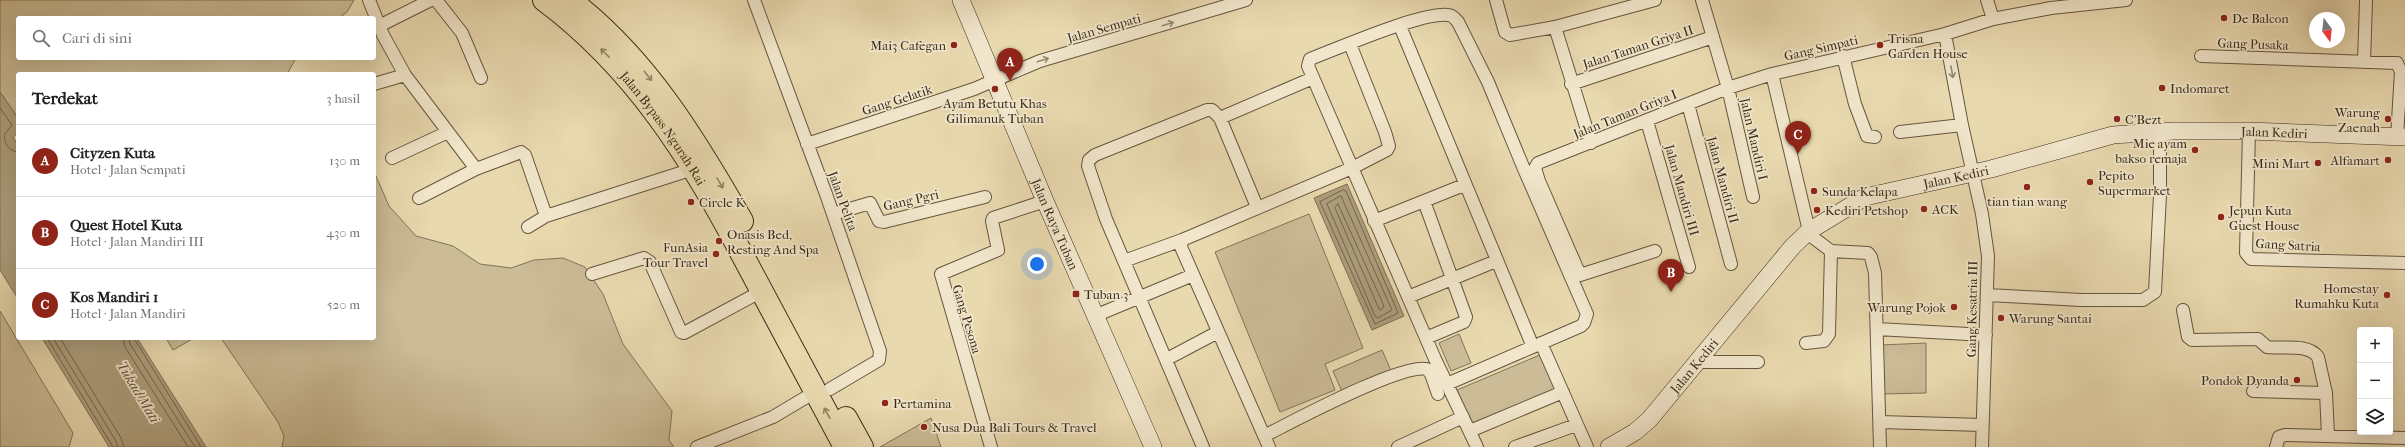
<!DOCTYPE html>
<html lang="id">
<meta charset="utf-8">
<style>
body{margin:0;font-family:"IM FELL French Canon",serif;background:#f6f6f6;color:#202124}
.controls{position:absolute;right:12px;bottom:12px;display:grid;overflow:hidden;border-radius:4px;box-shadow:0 4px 16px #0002}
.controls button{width:36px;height:36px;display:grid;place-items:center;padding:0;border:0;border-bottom:1px solid #e0e0e0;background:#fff;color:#202124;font:20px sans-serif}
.compass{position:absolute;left:2309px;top:12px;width:36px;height:36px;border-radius:50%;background:#fff;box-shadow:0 4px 16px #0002;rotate:165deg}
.you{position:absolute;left:1037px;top:264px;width:14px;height:14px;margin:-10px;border:3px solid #fff;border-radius:50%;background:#1a73e8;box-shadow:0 0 0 6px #1a73e833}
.badge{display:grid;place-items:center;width:26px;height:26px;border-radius:50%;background:#8f2418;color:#fff;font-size:13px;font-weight:700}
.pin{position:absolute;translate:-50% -33px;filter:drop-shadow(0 1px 2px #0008)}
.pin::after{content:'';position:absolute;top:21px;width:14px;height:12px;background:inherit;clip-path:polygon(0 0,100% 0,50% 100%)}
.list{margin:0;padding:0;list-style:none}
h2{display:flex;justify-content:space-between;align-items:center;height:52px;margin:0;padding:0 16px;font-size:17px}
h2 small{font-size:13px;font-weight:400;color:#757577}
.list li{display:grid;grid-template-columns:26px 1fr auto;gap:12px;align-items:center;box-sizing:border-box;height:72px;padding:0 16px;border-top:1px solid #e0e0e0}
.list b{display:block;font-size:15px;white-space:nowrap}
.list p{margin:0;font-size:13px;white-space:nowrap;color:#757577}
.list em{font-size:13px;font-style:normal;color:#757577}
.icon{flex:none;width:22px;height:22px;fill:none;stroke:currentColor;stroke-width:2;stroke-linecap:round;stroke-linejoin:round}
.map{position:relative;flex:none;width:2405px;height:447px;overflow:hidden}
.search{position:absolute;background:#fff;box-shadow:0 4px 16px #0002;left:16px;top:16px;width:360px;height:44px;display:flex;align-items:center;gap:10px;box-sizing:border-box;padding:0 14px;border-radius:4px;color:#757577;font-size:15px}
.panel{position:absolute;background:#fff;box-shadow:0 4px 16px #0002;left:16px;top:72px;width:360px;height:268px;border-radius:4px}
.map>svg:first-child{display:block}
.green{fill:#cbbb96;stroke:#827358}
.water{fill:#ad9e7c;stroke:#7f7055}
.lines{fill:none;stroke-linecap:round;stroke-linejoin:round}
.shore{stroke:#73644b;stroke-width:1}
.street-casing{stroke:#65563f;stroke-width:14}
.secondary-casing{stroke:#392b1a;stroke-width:18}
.highway-casing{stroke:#392b1a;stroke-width:24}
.street{stroke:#f1e6cb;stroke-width:12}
.secondary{stroke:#f1e6cb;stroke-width:17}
.highway{stroke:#e9d9af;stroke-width:22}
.oneway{stroke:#958872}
.oneway2{stroke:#918264}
.poi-dot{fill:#8f2418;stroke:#f1e6cb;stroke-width:1.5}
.labels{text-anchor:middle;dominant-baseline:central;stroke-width:3.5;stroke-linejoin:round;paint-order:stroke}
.poi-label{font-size:13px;fill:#392b1a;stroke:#f1e6cb;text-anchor:start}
.street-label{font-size:13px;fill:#392b1a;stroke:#f1e6cb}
.water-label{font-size:14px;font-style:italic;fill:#5c4e37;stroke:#f1e6cb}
</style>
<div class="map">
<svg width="2405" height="447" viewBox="0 0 2405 447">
<rect width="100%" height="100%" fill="#e9d9af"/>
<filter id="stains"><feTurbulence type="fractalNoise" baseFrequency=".005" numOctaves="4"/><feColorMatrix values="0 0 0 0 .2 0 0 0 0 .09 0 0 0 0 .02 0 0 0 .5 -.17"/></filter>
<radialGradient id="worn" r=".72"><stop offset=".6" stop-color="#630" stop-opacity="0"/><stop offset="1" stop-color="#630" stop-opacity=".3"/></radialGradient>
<path class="green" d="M0 0H354L347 12 339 18H18V58H296L287 74H18V118L0 92Z
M375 174 389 206 416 236 453 246 480 264 511 268 534 260 563 258 585 267 603 294 623 344 672 411 669 440 674 447H282L284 436 278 422 221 338H374Z
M1309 214 1363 348 1325 364 1335 390 1280 412 1215 252Z
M0 311 73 433 69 447H0Z
M1459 334 1471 363 1451 371 1439 343Z
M166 338H194L173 350Z
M1926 343V393L1883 394 1881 345Z
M1382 350 1392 373 1343 394 1333 371Z
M1542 354 1557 392 1472 427 1457 390Z
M931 418 941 447H880Z"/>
<path class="water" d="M0 92 18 118V133L13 137 18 146V299L0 270Z
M1347 184 1404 316 1372 330 1314 198Z
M42 338H137L206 447H109Z"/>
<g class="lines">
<path class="shore" d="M0 108 12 125 5 134C3 143 9 151 18 152
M1343 190 1346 191 1398 313 1375 324 1320 202Z
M1341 196 1392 310 1378 318 1375 316 1327 204Z
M1338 204 1384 306 1381 310 1379 309 1335 208Z
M47 338 113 447
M53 338 116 441 118 447
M60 338 121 438 124 447
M123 338 125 347 188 447
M129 338 130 344 195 447
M134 338 201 447"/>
<g class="street-casing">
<path id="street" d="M369 0 383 35 405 75 476 169
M436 0 462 33 481 78
M754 0 826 194 880 351 879 360 830 389
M1496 0 1505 32 1510 35 1555 27 1655 0
M1702 0 1728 88 1753 197
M1987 0 1993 19
M379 26 431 0
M1400 26 1533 347
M1555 27 1591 143
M1945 34 1962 125 1982 214 1988 256 1982 447
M1843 56 1855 104 1867 136 1875 137
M2201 56 2397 63 2401 72 2397 137
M2364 62 2366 1
M1772 74 1809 231
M374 84 405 75
M1571 84 1713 37
M1688 104 1731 264
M1220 118 1313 78
M1647 121 1689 267
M2249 131 2246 253 2251 259 2405 263
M1900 132 1962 125
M807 144 974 89 1040 61 1246 0
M392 158 448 132
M419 198 476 169 521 152 525 155 546 216
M1424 201 1466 317 1464 322 1426 338
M833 214 870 203 879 221 884 222 985 197
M546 216 693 169
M1374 221 1464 185
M528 227 546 216
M1807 233 1831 251 1868 253 1871 257 1875 273 1880 447
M1182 240 1181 247 1269 447
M1655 251 1580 275 1539 181 1535 168 1538 163 1728 88 1772 74 1945 34 1993 19 2051 8 2126 0
M1124 261 1182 240 1352 168 1387 150 1389 146 1385 132 1350 44
M592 274 644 258 650 262 681 332 684 333 762 291
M1988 295 2081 300H2143L2155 292 2160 195V131
M1408 297 1496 261
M2183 310 2188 337 2192 340 2258 339 2267 347C2283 349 2308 343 2318 357L2326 393 2328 435
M1097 315 1193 275
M1877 329 1986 335
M1541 343 1587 447
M1806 343 1824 341 1829 334 1831 251
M1167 359 1218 332
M1698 362H1758
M1447 384 1581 326 1584 323 1587 314 1524 169 1488 82 1458 22C1455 19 1453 15 1448 15 1421 12 1339 48 1310 59L1308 66 1435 359 1477 447
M2253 391 2326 393
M1880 422 1982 425
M1470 431 1563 392
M1264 436C1292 422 1401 363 1427 369L1431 374 1438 394
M697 447 773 417 815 392
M991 447 941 274 998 250 992 221 993 218 1045 201
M1203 447 1106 219 1088 166 1089 160 1095 155 1207 110H1212L1220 118 1257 207
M1398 447 1463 417
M1515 447 1576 425
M2276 447 2279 437 2285 435 2405 438"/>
</g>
<g class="secondary-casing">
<g id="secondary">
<path id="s1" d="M961 0 1045 201 1153 447"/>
<path id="s2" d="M1609 447 1635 432 1649 420 1793 246 1809 231 1865 197 1991 169 2113 135 2174 131H2249L2405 137"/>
</g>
</g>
<g class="highway-casing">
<g id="highway">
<path id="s3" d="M544 0C635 68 692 159 744 258 778 321 812 384 845 447"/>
<path d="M570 0C646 58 695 139 742 221"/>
<path d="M846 418 862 447"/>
</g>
</g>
<use href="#street" class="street"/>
<use href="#secondary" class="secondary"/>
<use href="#highway" class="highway"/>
</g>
<defs><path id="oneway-shaft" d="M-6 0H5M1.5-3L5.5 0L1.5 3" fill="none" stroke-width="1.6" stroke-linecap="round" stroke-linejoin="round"/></defs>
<g class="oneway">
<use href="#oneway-shaft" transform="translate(1168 24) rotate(-17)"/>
<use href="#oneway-shaft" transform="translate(1043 60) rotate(-18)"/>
<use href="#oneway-shaft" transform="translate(1952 72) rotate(79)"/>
</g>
<g class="oneway2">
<use href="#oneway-shaft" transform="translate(605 53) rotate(-135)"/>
<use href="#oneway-shaft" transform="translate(648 76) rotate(51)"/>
<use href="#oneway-shaft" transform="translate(720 183) rotate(60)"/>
<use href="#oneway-shaft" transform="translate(827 413) rotate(-119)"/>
</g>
<g class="poi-dot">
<circle cx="2224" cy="18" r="4"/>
<circle cx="954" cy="45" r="4"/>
<circle cx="1880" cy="45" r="4"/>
<circle cx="2162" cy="88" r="4"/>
<circle cx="995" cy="89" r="4"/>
<circle cx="2117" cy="119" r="4"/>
<circle cx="2388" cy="119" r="4"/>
<circle cx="2195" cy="150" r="4"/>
<circle cx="2388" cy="160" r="4"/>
<circle cx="2318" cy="163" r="4"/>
<circle cx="2090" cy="182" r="4"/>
<circle cx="2027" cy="187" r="4"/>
<circle cx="1814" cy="191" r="4"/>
<circle cx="691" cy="202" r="4"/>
<circle cx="1924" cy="209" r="4"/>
<circle cx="1817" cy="210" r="4"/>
<circle cx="2221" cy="217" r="4"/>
<circle cx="719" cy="241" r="4"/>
<circle cx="716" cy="254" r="4"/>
<rect x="1072" y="290" width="8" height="8" rx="2"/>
<circle cx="2387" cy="295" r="4"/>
<circle cx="1954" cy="307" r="4"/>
<circle cx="2001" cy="318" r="4"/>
<circle cx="2297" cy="380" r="4"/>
<circle cx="885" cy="403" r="4"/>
<circle cx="924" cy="427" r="4"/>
</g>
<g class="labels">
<g class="poi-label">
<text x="2232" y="18">De Balcon</text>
<text x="1888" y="38">Trisna<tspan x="1888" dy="15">Garden House</tspan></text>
<text x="946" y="45" text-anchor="end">Mai3 Cafegan</text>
<text x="2170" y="88">Indomaret</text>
<text x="995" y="103" text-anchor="middle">Ayam Betutu Khas<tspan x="995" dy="15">Gilimanuk Tuban</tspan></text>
<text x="2380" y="112" text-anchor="end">Warung<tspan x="2380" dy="15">Zaenah</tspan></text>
<text x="2125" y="119">C'Bezt</text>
<text x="2187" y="143" text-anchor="end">Mie ayam<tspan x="2187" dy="15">bakso remaja</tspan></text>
<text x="2380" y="160" text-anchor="end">Alfamart</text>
<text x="2310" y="163" text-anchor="end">Mini Mart</text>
<text x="2098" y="175">Pepito<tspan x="2098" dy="15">Supermarket</tspan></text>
<text x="1822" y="191">Sunda Kelapa</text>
<text x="2027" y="201" text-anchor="middle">tian tian wang</text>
<text x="699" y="202">Circle K</text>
<text x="1932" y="209">ACK</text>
<text x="1825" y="210">Kediri Petshop</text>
<text x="2229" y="210">Jepun Kuta<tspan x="2229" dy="15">Guest House</tspan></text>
<text x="727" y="234">Onasis Bed,<tspan x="727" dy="15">Resting And Spa</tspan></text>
<text x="708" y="247" text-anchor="end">FunAsia<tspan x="708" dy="15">Tour Travel</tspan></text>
<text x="2379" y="288" text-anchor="end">Homestay<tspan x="2379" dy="15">Rumahku Kuta</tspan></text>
<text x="1084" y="294">Tuban 3</text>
<text x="1946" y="307" text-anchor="end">Warung Pojok</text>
<text x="2009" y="318">Warung Santai</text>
<text x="2289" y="380" text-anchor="end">Pondok Dyanda</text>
<text x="893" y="403">Pertamina</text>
<text x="932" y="427">Nusa Dua Bali Tours &amp; Travel</text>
</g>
<g class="street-label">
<text transform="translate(1104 28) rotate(-16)">Jalan Sempati</text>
<text transform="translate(2253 44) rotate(2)">Gang Pusaka</text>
<text transform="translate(1638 47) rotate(-18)">Jalan Taman Griya II</text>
<text transform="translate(1821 48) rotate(-13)">Gang Simpati</text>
<text transform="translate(897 100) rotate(-18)">Gang Gelatik</text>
<text transform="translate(1625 114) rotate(-22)">Jalan Taman Griya I</text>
<text stroke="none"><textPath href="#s3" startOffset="176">Jalan Bypass Ngurah Rai</textPath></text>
<text stroke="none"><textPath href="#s2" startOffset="779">Jalan Kediri</textPath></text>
<text transform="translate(1754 139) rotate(77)">Jalan Mandiri I</text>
<text stroke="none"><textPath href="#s2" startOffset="455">Jalan Kediri</textPath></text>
<text transform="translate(1723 180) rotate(75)">Jalan Mandiri II</text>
<text transform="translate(1682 190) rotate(74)">Jalan Mandiri III</text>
<text transform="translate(911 200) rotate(-13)">Gang Pgri</text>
<text transform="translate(843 201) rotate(70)">Jalan Pelita</text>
<text stroke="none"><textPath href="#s1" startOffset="243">Jalan Raya Tuban</textPath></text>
<text transform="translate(2288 245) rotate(3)">Gang Satria</text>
<text transform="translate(1972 309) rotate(-89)">Gang Kesatria III</text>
<text transform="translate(967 319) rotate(73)">Gang Pesona</text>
<text stroke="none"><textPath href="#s2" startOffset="119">Jalan Kediri</textPath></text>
</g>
<g class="water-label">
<text transform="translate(138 392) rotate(59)">Tukad Mati</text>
</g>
</g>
<rect width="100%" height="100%" filter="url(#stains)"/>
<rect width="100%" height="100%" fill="url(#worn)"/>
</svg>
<div class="controls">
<button>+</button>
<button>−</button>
<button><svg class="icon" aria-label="layers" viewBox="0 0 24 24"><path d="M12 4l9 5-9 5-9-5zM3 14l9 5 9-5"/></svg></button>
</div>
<svg class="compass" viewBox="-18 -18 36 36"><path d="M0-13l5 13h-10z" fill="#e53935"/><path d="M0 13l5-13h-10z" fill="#757577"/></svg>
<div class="you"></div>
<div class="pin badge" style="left:1010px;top:81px">A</div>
<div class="pin badge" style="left:1671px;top:292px">B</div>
<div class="pin badge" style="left:1798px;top:154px">C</div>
<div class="search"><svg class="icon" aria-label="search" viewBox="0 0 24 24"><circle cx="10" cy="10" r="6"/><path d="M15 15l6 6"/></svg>Cari di sini</div>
<section class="panel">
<h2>Terdekat<small>3 hasil</small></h2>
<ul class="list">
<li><span class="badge">A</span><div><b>Cityzen Kuta</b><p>Hotel · Jalan Sempati</p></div><em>130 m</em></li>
<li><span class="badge">B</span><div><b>Quest Hotel Kuta</b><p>Hotel · Jalan Mandiri III</p></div><em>430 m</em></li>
<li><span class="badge">C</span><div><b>Kos Mandiri 1</b><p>Hotel · Jalan Mandiri</p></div><em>520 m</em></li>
</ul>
</section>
</div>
